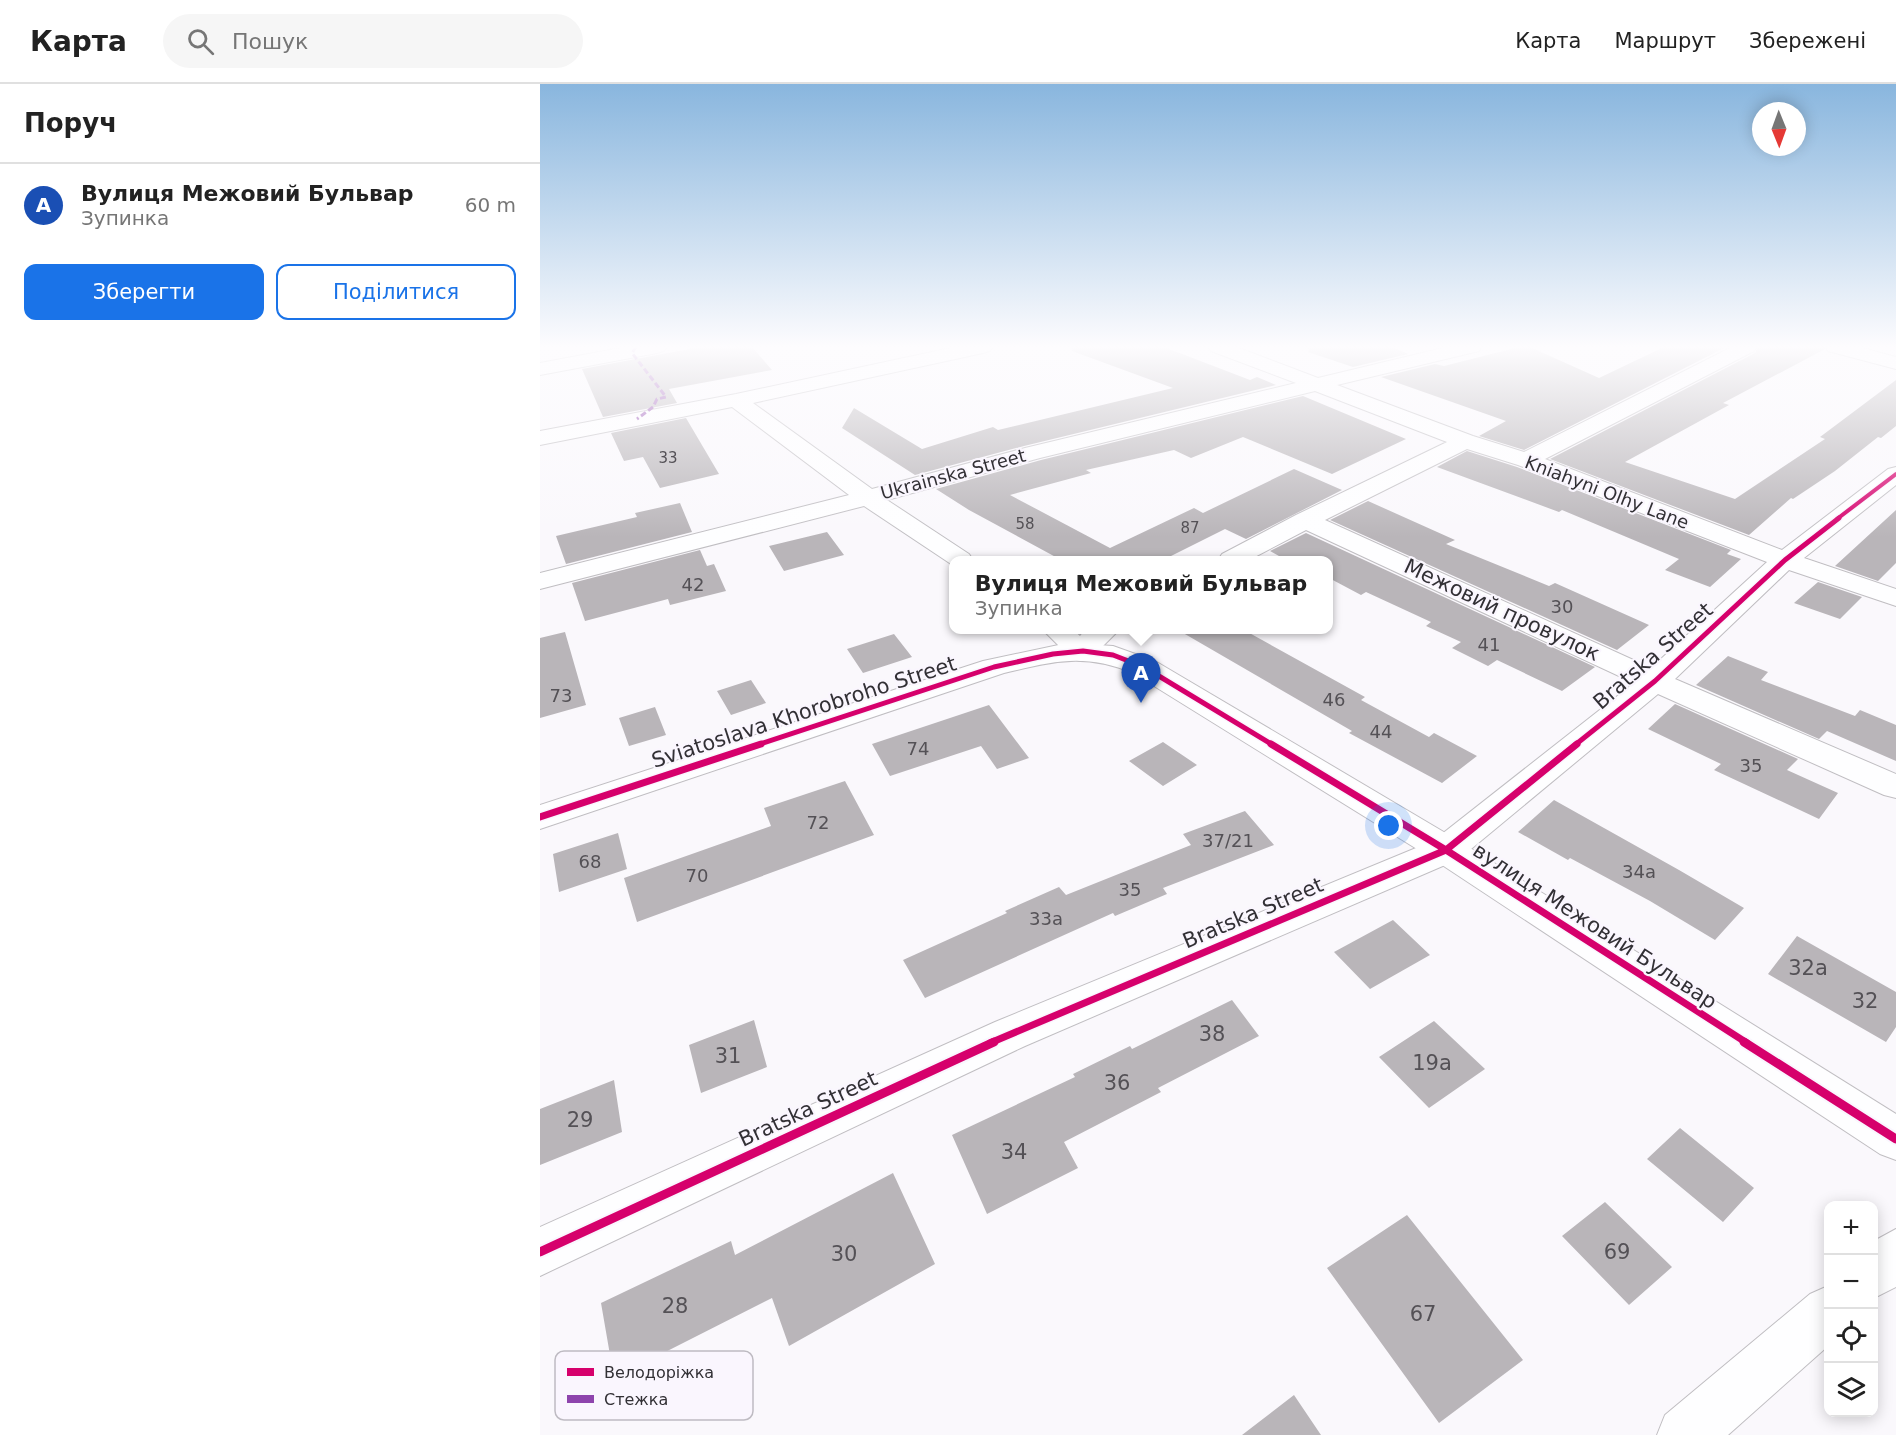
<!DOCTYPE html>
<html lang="uk">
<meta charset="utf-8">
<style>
body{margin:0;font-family:"DejaVu Sans",sans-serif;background:#f6f6f6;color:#222}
.controls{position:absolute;right:18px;bottom:18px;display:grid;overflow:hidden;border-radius:12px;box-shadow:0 3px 15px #0003}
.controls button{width:54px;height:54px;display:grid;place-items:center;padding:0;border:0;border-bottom:2px solid #e0e0e0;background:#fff;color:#222;font:30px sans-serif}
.compass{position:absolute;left:1212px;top:18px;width:54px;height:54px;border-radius:50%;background:#fff;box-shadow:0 3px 15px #0003;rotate:179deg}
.you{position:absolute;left:849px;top:742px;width:21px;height:21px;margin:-15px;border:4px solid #fff;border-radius:50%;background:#1a73e8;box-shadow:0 0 0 9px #1a73e833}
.badge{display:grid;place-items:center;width:39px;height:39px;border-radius:50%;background:#1a73e8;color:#fff;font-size:20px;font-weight:700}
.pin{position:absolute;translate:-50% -50px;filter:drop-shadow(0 2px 3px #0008)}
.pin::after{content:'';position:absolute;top:32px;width:21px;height:18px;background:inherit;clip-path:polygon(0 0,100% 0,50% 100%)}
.popup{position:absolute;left:409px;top:472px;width:384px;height:78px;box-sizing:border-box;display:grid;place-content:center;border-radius:12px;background:#fff;filter:drop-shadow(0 2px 4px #0005);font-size:20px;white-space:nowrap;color:#767676}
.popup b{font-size:22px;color:#222}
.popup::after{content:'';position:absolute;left:50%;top:100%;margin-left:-12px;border:12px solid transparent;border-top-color:#fff}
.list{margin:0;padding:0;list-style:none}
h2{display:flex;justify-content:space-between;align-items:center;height:78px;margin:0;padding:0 24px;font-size:26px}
h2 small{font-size:20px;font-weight:400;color:#767676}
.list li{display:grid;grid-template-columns:39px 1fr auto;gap:18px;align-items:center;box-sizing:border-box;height:84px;padding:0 24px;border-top:2px solid #e0e0e0}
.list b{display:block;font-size:22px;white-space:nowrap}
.list p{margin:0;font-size:20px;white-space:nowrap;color:#767676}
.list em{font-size:20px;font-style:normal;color:#767676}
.actions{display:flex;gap:12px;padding:18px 24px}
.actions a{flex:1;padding:14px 0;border:2px solid #1a73e8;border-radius:12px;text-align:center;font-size:21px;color:#1a73e8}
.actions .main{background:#1a73e8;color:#fff}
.icon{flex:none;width:33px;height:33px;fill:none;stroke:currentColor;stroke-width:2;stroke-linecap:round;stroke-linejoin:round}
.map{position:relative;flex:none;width:1356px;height:1351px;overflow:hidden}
header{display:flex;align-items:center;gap:36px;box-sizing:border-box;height:84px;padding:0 30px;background:#fff;border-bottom:2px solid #e0e0e0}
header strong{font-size:28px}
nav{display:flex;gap:33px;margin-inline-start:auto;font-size:21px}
.search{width:420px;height:54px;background:#f6f6f6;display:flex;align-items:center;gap:15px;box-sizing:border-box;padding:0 21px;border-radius:33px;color:#767676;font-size:22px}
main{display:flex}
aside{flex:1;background:#fff}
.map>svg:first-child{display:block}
.building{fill:#b9b5b9}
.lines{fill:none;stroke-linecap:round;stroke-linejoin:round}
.street-casing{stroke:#c0bec2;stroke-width:2}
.secondary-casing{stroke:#c0bec2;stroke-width:2}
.street{fill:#fefeff;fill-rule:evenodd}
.secondary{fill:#fefeff;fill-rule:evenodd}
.quiet{stroke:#8e44ad;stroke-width:3;stroke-dasharray:6 3;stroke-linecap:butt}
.cycleway-far3-casing{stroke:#faf6fe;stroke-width:6}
.cycleway-far2-casing{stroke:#faf6fe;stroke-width:8}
.cycleway-far1-casing{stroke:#faf6fe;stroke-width:10}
.cycleway-casing{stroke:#faf6fe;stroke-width:13}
.cycleway-far3{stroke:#d6006c;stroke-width:4}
.cycleway-far2{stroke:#d6006c;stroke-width:5}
.cycleway-far1{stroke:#d6006c;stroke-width:7}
.cycleway{stroke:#d6006c;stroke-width:9}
.labels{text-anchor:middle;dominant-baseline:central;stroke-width:4.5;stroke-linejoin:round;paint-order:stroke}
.far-number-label{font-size:15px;fill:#545156}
.far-street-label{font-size:18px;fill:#323035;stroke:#faf6fe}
.number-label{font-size:18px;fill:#545156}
.street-label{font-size:21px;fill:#323035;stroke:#faf6fe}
.near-number-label{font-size:21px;fill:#545156}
.key{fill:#faf6fe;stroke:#bebbc2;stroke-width:1.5}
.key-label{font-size:16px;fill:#323035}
</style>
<header>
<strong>Карта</strong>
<div class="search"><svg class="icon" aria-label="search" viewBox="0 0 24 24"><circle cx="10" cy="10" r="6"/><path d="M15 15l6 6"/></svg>Пошук</div>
<nav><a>Карта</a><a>Маршрут</a><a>Збережені</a></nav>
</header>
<main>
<aside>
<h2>Поруч<small></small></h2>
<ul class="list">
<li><span class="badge" style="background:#1a4fb4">A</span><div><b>Вулиця Межовий Бульвар</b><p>Зупинка</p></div><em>60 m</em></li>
</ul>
<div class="actions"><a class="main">Зберегти</a><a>Поділитися</a></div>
</aside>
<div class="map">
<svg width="1356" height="1351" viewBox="0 0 1356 1351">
<rect width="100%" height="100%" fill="#faf8fc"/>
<path class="building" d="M160 263H212L232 286 129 305 137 319 63 333 42 285Z
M533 263H624L710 296 717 293 736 301 484 362 375 391 302 344 314 324 382 365 453 343 458 346 633 304 532 267Z
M769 263H852L868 270 813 283 768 268Z
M979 263H990L1059 294 1124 263H1186L984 366 939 352 966 337 841 293 895 280 904 282Z
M1218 263H1284L1285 265 1183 319 1189 321 1085 378 1195 415 1285 355 1280 353 1356 296V342L1341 354 1338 353 1295 387 1253 415 1251 414 1209 451 1010 375 1215 269Z
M763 312 866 355 792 390 703 353 651 374 634 366 546 386 551 389 470 411 570 464 654 424 663 429 754 385 802 406 706 455 685 445 621 477H523L429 426 396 405 501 376Z
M146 334 179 390 120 404 103 373 84 377 71 349Z
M927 367 977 383 1191 466 1187 470 1201 475 1170 503 1125 486 1139 475 1022 426 1019 428 897 383Z
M828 417 915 456 906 460 1009 502 1015 499 1109 541 1077 566 790 436Z
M140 419 152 448 26 480 16 452 97 433 95 429Z
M1356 426V479L1338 497 1295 482Z
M287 448 304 471 244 487 229 462Z
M766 449 1055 583 1022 607 957 576 948 582 912 564 921 558 886 542 891 538 826 508 821 511 789 494V477H748L730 467Z
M160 466 167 482 174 480 186 507 130 521 128 515 45 537 32 499Z
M1278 498 1322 513 1300 535 1254 519Z
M638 546H704L825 613 821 616 889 653 894 649 937 672 902 699 809 649 812 647Z
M25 548 46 621 0 634V554Z
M354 550 372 573 323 589 307 565Z
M1188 572 1228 588 1221 596 1315 632 1320 626 1356 641V677L1287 647 1279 655 1156 601Z
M211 596 226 619 191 631 177 607Z
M1135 620 1258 675 1247 686 1298 709 1279 735 1174 686 1181 680 1108 645Z
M449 621 489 674 457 685 441 662 350 692 332 660Z
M115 623 126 651 89 662 79 634Z
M623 658 657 681 623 702 589 677Z
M305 697 334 751 97 838 84 794 231 742 224 724Z
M1014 716 1139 786 1204 824 1175 856 1110 817 1030 774 1028 776 978 748Z
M705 727 734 761 623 804 627 810 575 832 573 829 385 914 363 876 467 829 465 827 519 803 526 811 651 761 643 750Z
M78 749 87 785 19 808 13 770Z
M853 836 890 871 830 905 794 868Z
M1257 852 1356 908V943L1346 958 1228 890Z
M692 916 719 952 618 1004 621 1008 524 1058 538 1084 447 1130 412 1051 535 993 533 990 590 962 592 965Z
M214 936 227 983 161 1009 149 961Z
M894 937 945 985 889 1024 839 973Z
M74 996 82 1048 0 1081V1025Z
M1140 1044 1214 1104 1183 1138 1107 1075Z
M353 1089 395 1180 249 1262 232 1214 74 1294 61 1219 191 1157 195 1171Z
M1065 1118 1132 1183 1089 1221 1022 1152Z
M867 1131 983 1276 899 1339 787 1184Z
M754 1311 781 1351H702Z"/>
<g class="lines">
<g class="street-casing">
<path id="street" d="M85 263H126L124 267 117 269 0 291V279Z
M415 263H452L450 267 443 269 213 319 332 405 485 364 756 299 671 267 669 263H696L778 294 907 263H941L939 267 797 301 933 352 984 368 1192 263H1216L1214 267 1005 375 1242 466 1348 385 1356 383V401L1264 474 1356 505V522L1249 486 1135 595 1356 690V714L1344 711 1118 610 919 775 485 962 0 1192V1143L455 938 893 757 1094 599 766 446 709 476H678L682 470 756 431 907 358 775 307 500 374 347 416 429 470 433 476H414V482L324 422 0 505V489L309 411 192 323 0 361V347L196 310ZM927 365 978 381 1227 478 1111 584 785 436Z
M1286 263H1319L1356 273V285L1288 267Z
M503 546H533L540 552 545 546H579L551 574 541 577 531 574Z
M1356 1145V1203L1334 1214V1157Z
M1288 1202V1262L1188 1351H1117L1125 1331 1270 1210Z"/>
</g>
<g class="secondary-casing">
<path id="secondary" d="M528 559 573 562 615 577 919 757 1356 1030V1076L1340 1070 893 775 593 589C544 569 515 577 464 589L0 745V721L443 577Z"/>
</g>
<use href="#street" class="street"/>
<use href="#secondary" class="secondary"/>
<path class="quiet" d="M96 263 92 269 126 313 117 315 113 323 97 335"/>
<g class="cycleway-far3-casing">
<path id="cycleway-far3" d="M1297 435 1356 390"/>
</g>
<g class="cycleway-far2-casing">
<path id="cycleway-far2" d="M217 661 454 583 513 570 543 567 573 571 604 583 733 661
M1035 661 1115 597 1245 476 1299 434"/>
</g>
<g class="cycleway-far1-casing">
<path id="cycleway-far1" d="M731 660 906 766 1207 959
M0 733 221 660
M450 959 906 766 1037 660"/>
</g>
<g class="cycleway-casing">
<path id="cycleway" d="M1204 958 1356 1055
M0 1168 454 958"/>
</g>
<use href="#cycleway-far3" class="cycleway-far3"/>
<use href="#cycleway-far2" class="cycleway-far2"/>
<use href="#cycleway-far1" class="cycleway-far1"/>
<use href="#cycleway" class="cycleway"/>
</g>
<linearGradient id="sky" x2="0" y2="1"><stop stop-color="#89b6de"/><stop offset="0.58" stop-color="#fdfcfe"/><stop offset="1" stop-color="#fdfcfe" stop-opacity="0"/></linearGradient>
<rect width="1356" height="453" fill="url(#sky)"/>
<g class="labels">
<g class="far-number-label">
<text x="128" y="374">33</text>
<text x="485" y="440">58</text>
<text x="650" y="444">87</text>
</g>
<g class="far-street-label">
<text transform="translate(413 390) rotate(-15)">Ukrainska Street</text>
<text transform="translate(1067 408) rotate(21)">Kniahyni Olhy Lane</text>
</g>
<g class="number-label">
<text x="153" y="500">42</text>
<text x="1022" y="522">30</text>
<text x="949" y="560">41</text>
<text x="21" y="611">73</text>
<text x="794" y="615">46</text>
<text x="841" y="647">44</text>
<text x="378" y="664">74</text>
<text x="1211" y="681">35</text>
<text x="278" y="738">72</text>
<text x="688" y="756">37/21</text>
<text x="50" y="777">68</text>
<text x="1099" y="787">34а</text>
<text x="157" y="791">70</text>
<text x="590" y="805">35</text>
<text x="506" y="834">33а</text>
</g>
<g class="street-label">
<text transform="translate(962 526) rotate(25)">Межовий провулок</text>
<text transform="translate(1113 572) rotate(-41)">Bratska Street</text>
<text transform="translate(264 628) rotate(-18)">Sviatoslava Khorobroho Street</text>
<text transform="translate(713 829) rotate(-23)">Bratska Street</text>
<text transform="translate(1055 842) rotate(33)">вулиця Межовий Бульвар</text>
<text transform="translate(268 1025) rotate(-25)">Bratska Street</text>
</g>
<g class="near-number-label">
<text x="1268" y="884">32а</text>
<text x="1325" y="917">32</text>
<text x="672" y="950">38</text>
<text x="188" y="972">31</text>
<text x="892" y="979">19а</text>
<text x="577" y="999">36</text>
<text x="40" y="1036">29</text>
<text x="474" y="1068">34</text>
<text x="1077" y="1168">69</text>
<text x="304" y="1170">30</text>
<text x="135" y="1222">28</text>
<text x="883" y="1230">67</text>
</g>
</g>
<rect x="15" y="1267" width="198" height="69" rx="9" class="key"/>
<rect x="27" y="1284" width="27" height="8" fill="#d6006c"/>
<rect x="27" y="1311" width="27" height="8" fill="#8e44ad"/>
<g class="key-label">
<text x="64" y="1294">Велодоріжка</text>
<text x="64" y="1321">Стежка</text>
</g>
</svg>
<div class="controls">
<button>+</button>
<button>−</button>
<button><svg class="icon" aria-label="locate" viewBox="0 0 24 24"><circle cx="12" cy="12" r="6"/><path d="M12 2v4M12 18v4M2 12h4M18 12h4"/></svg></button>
<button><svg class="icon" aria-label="layers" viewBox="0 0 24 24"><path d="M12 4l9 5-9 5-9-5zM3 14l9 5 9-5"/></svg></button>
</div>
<svg class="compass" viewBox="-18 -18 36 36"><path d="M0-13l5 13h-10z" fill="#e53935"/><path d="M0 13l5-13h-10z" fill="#767676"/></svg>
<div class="you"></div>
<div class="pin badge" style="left:601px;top:619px;background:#1a4fb4">A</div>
<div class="popup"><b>Вулиця Межовий Бульвар</b>Зупинка</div>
</div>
</main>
